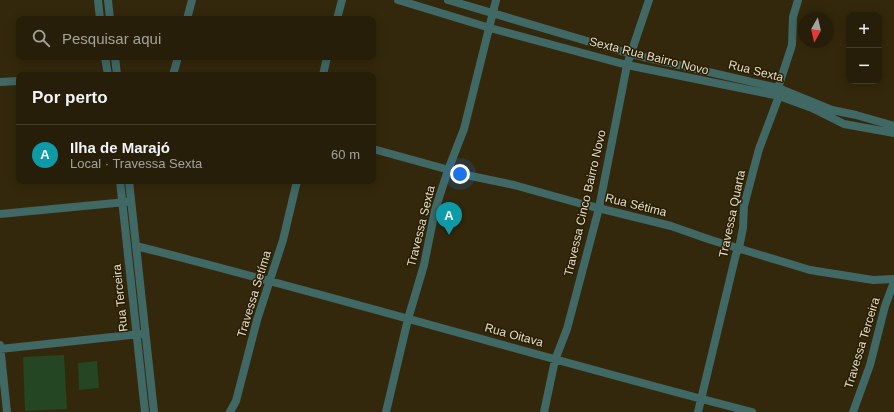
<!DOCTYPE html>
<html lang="pt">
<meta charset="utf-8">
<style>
body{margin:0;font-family:Helvetica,sans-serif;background:#322b16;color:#f1f3f6}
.controls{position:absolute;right:12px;top:12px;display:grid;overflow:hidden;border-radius:8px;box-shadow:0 2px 10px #0003}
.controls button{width:36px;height:36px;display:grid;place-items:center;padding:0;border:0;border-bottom:1px solid #423c29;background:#261e08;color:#f1f3f6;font:20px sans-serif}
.compass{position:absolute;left:798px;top:12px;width:36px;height:36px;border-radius:50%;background:#261e08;box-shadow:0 2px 10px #0003;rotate:188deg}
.you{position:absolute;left:460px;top:174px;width:14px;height:14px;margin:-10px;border:3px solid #fff;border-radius:50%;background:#1a73e8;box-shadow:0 0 0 6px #1a73e833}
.badge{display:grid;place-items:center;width:26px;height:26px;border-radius:50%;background:#db2777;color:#fff;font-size:13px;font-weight:700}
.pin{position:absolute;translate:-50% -33px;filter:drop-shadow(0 1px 2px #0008)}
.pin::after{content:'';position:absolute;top:21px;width:14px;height:12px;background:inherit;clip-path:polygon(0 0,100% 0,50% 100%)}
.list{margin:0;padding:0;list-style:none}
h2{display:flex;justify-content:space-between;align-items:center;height:52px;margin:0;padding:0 16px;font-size:17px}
h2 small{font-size:13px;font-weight:400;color:#a4a29c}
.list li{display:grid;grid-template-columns:26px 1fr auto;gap:12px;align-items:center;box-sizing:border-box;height:60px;padding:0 16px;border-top:1px solid #423c29}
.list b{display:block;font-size:15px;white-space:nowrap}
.list p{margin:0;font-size:13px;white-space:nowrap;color:#a4a29c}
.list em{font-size:13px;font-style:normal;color:#a4a29c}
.icon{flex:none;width:22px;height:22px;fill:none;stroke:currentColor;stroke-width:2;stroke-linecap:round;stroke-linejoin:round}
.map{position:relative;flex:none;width:894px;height:412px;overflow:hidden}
.search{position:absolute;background:#261e08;box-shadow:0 2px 10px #0003;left:16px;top:16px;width:360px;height:44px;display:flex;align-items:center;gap:10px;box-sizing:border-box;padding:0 14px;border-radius:8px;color:#a4a29c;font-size:15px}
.panel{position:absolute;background:#261e08;box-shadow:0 2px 10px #0003;left:16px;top:72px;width:360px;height:112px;border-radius:8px}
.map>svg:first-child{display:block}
.green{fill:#254622}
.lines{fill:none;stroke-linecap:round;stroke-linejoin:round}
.minor{stroke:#406864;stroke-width:8}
.labels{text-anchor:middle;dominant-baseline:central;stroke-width:3;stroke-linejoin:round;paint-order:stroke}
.street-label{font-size:12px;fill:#e4ddcd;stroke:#291e02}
</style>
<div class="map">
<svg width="894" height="412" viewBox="0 0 894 412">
<rect width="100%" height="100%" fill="#33280b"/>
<path class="green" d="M64 355 67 409 25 411 23 357Z
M97 361 99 388 79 390 78 363Z"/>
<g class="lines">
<path class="minor" d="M98 0 100 19
M108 0 110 19
M398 0 490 28 627 65 779 96 812 108 844 124 894 133
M448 0 631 54 778 88 832 110 856 115 894 126
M187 19 192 0
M337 19 342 0
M105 57 108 75
M115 57 117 75
M173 75 178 57
M323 75 327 57
M0 82 19 81
M373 149 471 176 514 185 582 204 671 226 711 240 810 270 873 280 894 279
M120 181 145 412
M129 181 154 412
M0 214 126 202
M136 246C342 298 546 359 752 412
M0 345 7 412
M0 349 140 334
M230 412 236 401 257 320 283 240 297 181
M386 412 408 319 424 265 435 210 448 170 464 129 496 0
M544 412 555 360 567 329 599 208 627 65 649 0
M698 412 736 254 739 248 743 228 744 206 759 149 776 104 779 96 778 88 792 45 793 17 798 0
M853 412 870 365 885 306 894 282"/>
</g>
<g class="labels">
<g class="street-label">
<text transform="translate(649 56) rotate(14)">Sexta Rua Bairro Novo</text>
<text transform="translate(756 71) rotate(14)">Rua Sexta</text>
<text transform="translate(585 203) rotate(-77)">Travessa Cinco Bairro Novo</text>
<text transform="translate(636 205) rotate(14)">Rua Sétima</text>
<text transform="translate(732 214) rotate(-78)">Travessa Quarta</text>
<text transform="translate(421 226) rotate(-76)">Travessa Sexta</text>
<text transform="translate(254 294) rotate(-73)">Travessa Setíma</text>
<text transform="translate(120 298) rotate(-96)">Rua Terceira</text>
<text transform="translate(514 335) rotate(15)">Rua Oitava</text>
<text transform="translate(862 343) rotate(-73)">Travessa Terceira</text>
</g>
</g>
</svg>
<div class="controls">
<button>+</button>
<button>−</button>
</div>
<svg class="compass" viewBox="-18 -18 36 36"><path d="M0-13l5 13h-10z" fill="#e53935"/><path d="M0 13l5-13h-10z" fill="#a4a29c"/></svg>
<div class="you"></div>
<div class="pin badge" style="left:449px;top:235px;background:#0f9aa8">A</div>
<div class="search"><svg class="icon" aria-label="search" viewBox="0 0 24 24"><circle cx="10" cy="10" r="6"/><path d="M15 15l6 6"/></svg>Pesquisar aqui</div>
<section class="panel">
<h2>Por perto<small></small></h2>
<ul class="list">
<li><span class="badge" style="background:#0f9aa8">A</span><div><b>Ilha de Marajó</b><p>Local · Travessa Sexta</p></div><em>60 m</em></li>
</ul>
</section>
</div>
